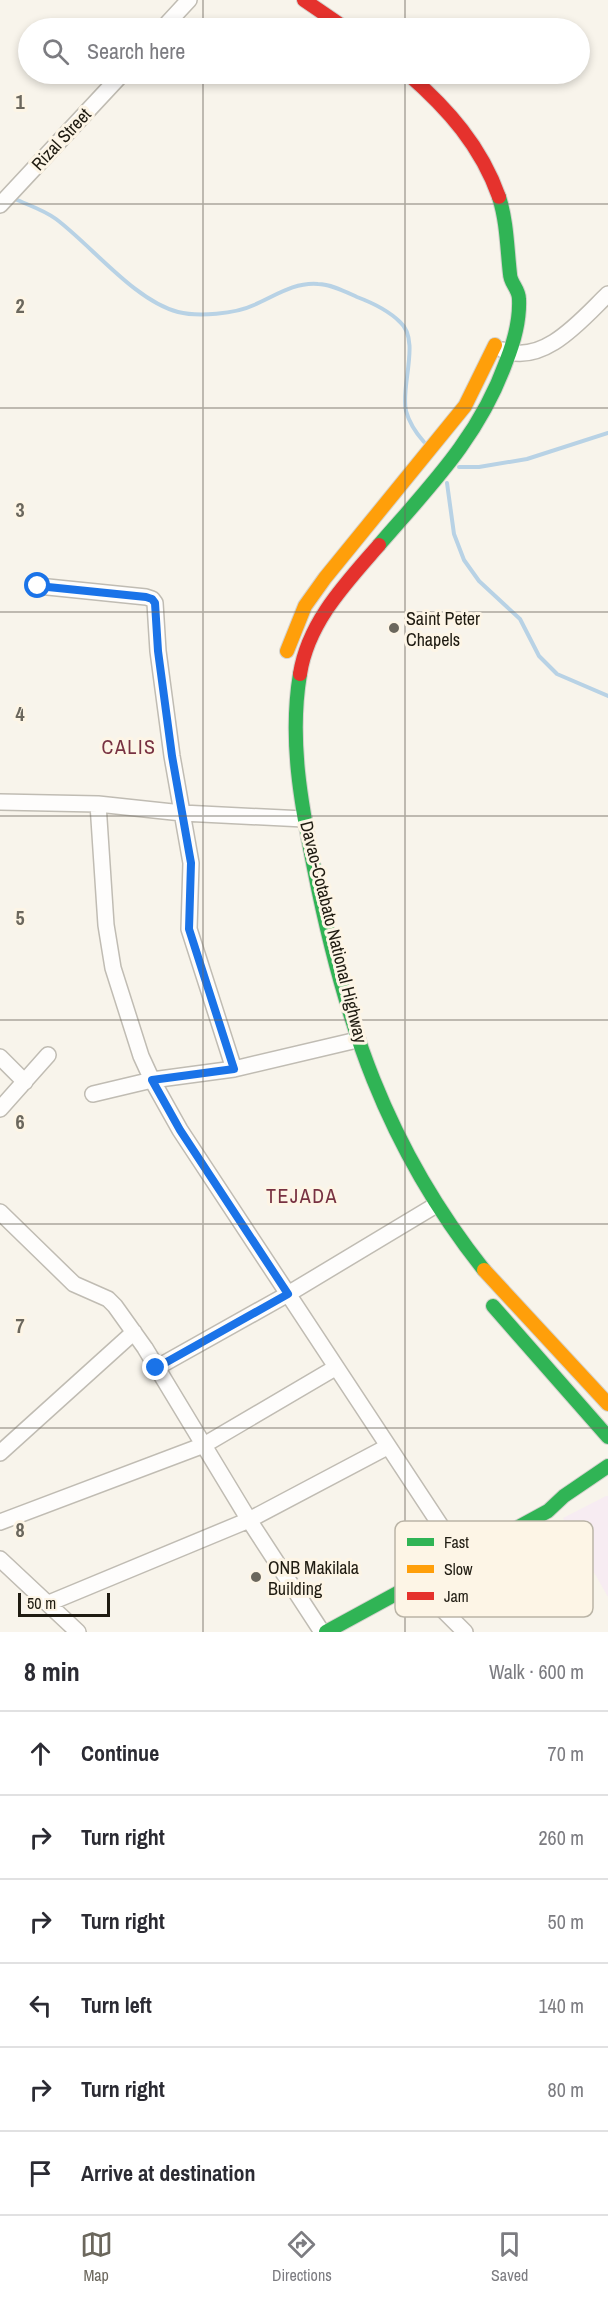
<!DOCTYPE html>
<meta charset="utf-8">
<style>
body{margin:0;font-family:"Archivo Narrow",sans-serif;background:#f2f2f3;color:#2b2b33}
.scale{position:absolute;left:18px;bottom:15px;width:92px;box-sizing:border-box;padding-left:6px;border:3px solid #1f1b11;border-top:0;font-size:16px;line-height:21px;white-space:nowrap;color:#1f1b11;-webkit-text-stroke:4px #fdf5e6;paint-order:stroke}
.stop{position:absolute;width:18px;height:18px;margin:-14px;border:4px solid #1a73e8;border-radius:50%;background:#fff}
.stop.end{background:#1a73e8;border-color:#fff;box-shadow:0 2px 6px #0008}
.list{margin:0;padding:0;list-style:none}
h2{display:flex;justify-content:space-between;align-items:center;height:78px;margin:0;padding:0 24px;font-size:26px}
h2 small{font-size:20px;font-weight:400;color:#7c7c81}
.list li{display:grid;grid-template-columns:39px 1fr auto;gap:18px;align-items:center;box-sizing:border-box;height:84px;padding:0 24px;border-top:2px solid #e1e1e2}
.list b{display:block;font-size:22px;white-space:nowrap}
.list em{font-size:20px;font-style:normal;color:#7c7c81}
.icon{flex:none;width:33px;height:33px;fill:none;stroke:currentColor;stroke-width:2;stroke-linecap:round;stroke-linejoin:round}
.map{position:relative;flex:none;width:608px;height:1632px;overflow:hidden}
.search{position:absolute;background:#fff;box-shadow:0 3px 9px #0003;left:18px;right:18px;top:18px;height:66px;display:flex;align-items:center;gap:15px;box-sizing:border-box;padding:0 21px;border-radius:33px;color:#7c7c81;font-size:22px}
.sheet{height:582px;background:#fff}
nav{display:flex;justify-content:space-around;align-items:center;box-sizing:border-box;height:84px;border-top:2px solid #e1e1e2;background:#fff;font-size:16px;color:#7c7c81}
nav a{display:grid;justify-items:center;gap:3px}
nav .on{color:#6b675d}
.map>svg:first-child{display:block}
.commercial{fill:#f7ecf2}
.lines{fill:none;stroke-linecap:round;stroke-linejoin:round}
.stream{stroke:#b8d2e5;stroke-width:4}
.street-casing{stroke:#c0bcb3;stroke-width:18}
.fast-casing{stroke:#d4d2cd;stroke-width:16}
.slow-casing{stroke:#d4d2cd;stroke-width:16}
.jam-casing{stroke:#d4d2cd;stroke-width:16}
.street{stroke:#fefdfc;stroke-width:15}
.fast{stroke:#30b455;stroke-width:14}
.slow{stroke:#ff9f0a;stroke-width:14}
.jam{stroke:#e5322d;stroke-width:14}
.route{stroke:#1a73e8;stroke-width:8}
.grid{fill:none;stroke:#6b675d;stroke-width:1.5;stroke-opacity:0.55}
.poi-dot{fill:#6b675d;stroke:#fdf5e6;stroke-width:2}
.labels{text-anchor:middle;dominant-baseline:central;stroke-width:6;stroke-linejoin:round;paint-order:stroke}
.street-label{font-size:18px;fill:#1f1b11;stroke:#fdf5e6}
.poi-label{font-size:18px;fill:#1f1b11;stroke:#fdf5e6;text-anchor:start}
.neighbourhood-label{font-size:20px;letter-spacing:1.5px;fill:#783242;stroke:#fdf5e6}
.key{fill:#fdf5e6;stroke:#bab4a6;stroke-width:1.5}
.key-label{font-size:16px;fill:#1f1b11}
.grid-label{font-size:20px;text-anchor:middle;font-weight:bold;fill:#6b675d;stroke:#fdf5e6;stroke-width:6;stroke-linejoin:round;paint-order:stroke}
</style>
<div class="map">
<svg width="608" height="1632" viewBox="0 0 608 1632">
<rect width="100%" height="100%" fill="#f8f4eb"/>
<path class="commercial" d="M606 1496H608V1597L563 1518Z"/>
<g class="lines">
<path class="stream" d="M15 199C28 205 44 210 56 219 92 246 135 301 178 312 198 317 235 314 254 305 275 296 294 282 318 284 331 284 346 292 357 297 373 303 388 310 400 322 421 340 400 387 406 411 409 422 416 433 424 442
M459 467H479L527 459 608 433
M447 483 454 534 464 560 479 581 520 619 539 656 557 674 608 696"/>
<g class="street-casing">
<path id="street" d="M163 28 189 0
M0 205 122 74
M503 350C544 366 582 319 608 294
M38 586 146 597 152 599 155 603 158 651 172 756 191 863 189 929 234 1069
M0 802 98 804 182 813 304 819
M98 804 106 925 113 968 141 1056 152 1080 180 1130 462 1558
M0 1057 25 1082
M93 1094 152 1080 234 1069 357 1040
M0 1109 48 1055
M0 1212 74 1284 108 1299 115 1306 145 1348 249 1520 322 1632
M156 1368 288 1294 436 1205
M0 1453 134 1332
M0 1522 204 1445 335 1368
M0 1559 78 1632
M416 1583 465 1632
M49 1603 249 1520 387 1447"/>
</g>
<g class="fast-casing">
<path id="fast" d="M379 545C431 485 479 437 506 362 514 342 520 320 519 299 519 289 510 283 510 274 507 248 507 222 499 197
M300 674C289 739 301 804 314 868 344 1020 386 1147 484 1270
M493 1306 608 1437
M326 1632 548 1511 564 1496 608 1466"/>
</g>
<g class="slow-casing">
<path id="slow" d="M287 651 305 606 325 578 465 406 495 345
M484 1270 608 1404"/>
</g>
<g class="jam-casing">
<path id="jam" d="M304 0 345 28
M408 74C448 109 481 146 499 197
M300 674C308 622 346 583 379 545"/>
</g>
<use href="#street" class="street"/>
<use href="#fast" class="fast"/>
<use href="#slow" class="slow"/>
<use href="#jam" class="jam"/>
</g>
<g class="lines">
<path class="route" d="M38 586 146 597 152 599 155 603 158 651 172 756 191 863 189 929 234 1069 152 1080 180 1130 288 1294 156 1368"/>
</g>
<path class="grid" d="M203 0V28M405 0V28M203 74V1632M405 74V1632M0 204H608M0 408H608M0 612H608M0 816H608M0 1020H608M0 1224H608M0 1428H608"/>
<g class="poi-dot">
<circle cx="394" cy="628" r="6"/>
<circle cx="256" cy="1577" r="6"/>
</g>
<g class="labels">
<g class="street-label">
<text transform="translate(61 139) rotate(-47)">Rizal Street</text>
<text transform="translate(334 932) rotate(76)">Davao-Cotabato National Highway</text>
</g>
<g class="poi-label">
<text x="406" y="618">Saint Peter<tspan x="406" dy="21">Chapels</tspan></text>
<text x="268" y="1567">ONB Makilala<tspan x="268" dy="21">Building</tspan></text>
</g>
<g class="neighbourhood-label">
<text x="129" y="746">CALIS</text>
<text x="302" y="1195">TEJADA</text>
</g>
</g>
<rect x="395" y="1521" width="198" height="96" rx="9" class="key"/>
<rect x="407" y="1538" width="27" height="8" fill="#30b455"/>
<rect x="407" y="1565" width="27" height="8" fill="#ff9f0a"/>
<rect x="407" y="1592" width="27" height="8" fill="#e5322d"/>
<g class="key-label">
<text x="444" y="1548">Fast</text>
<text x="444" y="1575">Slow</text>
<text x="444" y="1602">Jam</text>
</g>
<g class="grid-label">
<text x="20" y="109">1</text>
<text x="20" y="313">2</text>
<text x="20" y="517">3</text>
<text x="20" y="721">4</text>
<text x="20" y="925">5</text>
<text x="20" y="1129">6</text>
<text x="20" y="1333">7</text>
<text x="20" y="1537">8</text>
</g>
</svg>
<div class="scale">50 m</div>
<div class="stop" style="left:38px;top:586px"></div>
<div class="stop end" style="left:156px;top:1368px"></div>
<div class="search"><svg class="icon" aria-label="search" viewBox="0 0 24 24"><circle cx="10" cy="10" r="6"/><path d="M15 15l6 6"/></svg>Search here</div>
</div>
<section class="sheet">
<h2>8 min<small>Walk · 600 m</small></h2>
<ul class="list">
<li><svg class="icon" aria-label="ahead" viewBox="0 0 24 24"><path d="M12 20V5M6 11l6-6 6 6"/></svg><div><b>Continue</b></div><em>70 m</em></li>
<li><svg class="icon" aria-label="right" viewBox="0 0 24 24"><path d="M7 20v-9h11M14 6l5 5-5 5"/></svg><div><b>Turn right</b></div><em>260 m</em></li>
<li><svg class="icon" aria-label="right" viewBox="0 0 24 24"><path d="M7 20v-9h11M14 6l5 5-5 5"/></svg><div><b>Turn right</b></div><em>50 m</em></li>
<li><svg class="icon" aria-label="left" viewBox="0 0 24 24"><path d="M17 20v-9H6M10 6l-5 5 5 5"/></svg><div><b>Turn left</b></div><em>140 m</em></li>
<li><svg class="icon" aria-label="right" viewBox="0 0 24 24"><path d="M7 20v-9h11M14 6l5 5-5 5"/></svg><div><b>Turn right</b></div><em>80 m</em></li>
<li><svg class="icon" aria-label="arrive" viewBox="0 0 24 24"><path d="M6 21V4h12l-3 4 3 4H6"/></svg><div><b>Arrive at destination</b></div></li>
</ul>
</section>
<nav>
<a class="on"><svg class="icon" aria-label="map" viewBox="0 0 24 24"><path d="M3 6l6-2 6 2 6-2v14l-6 2-6-2-6 2zM9 4v14M15 6v14"/></svg>Map</a>
<a><svg class="icon" aria-label="directions" viewBox="0 0 24 24"><path d="M12 3l9 9-9 9-9-9zM9 14v-3h6M13 9l2 2-2 2"/></svg>Directions</a>
<a><svg class="icon" aria-label="saved" viewBox="0 0 24 24"><path d="M7 4h10v16l-5-4-5 4z"/></svg>Saved</a>
</nav>
